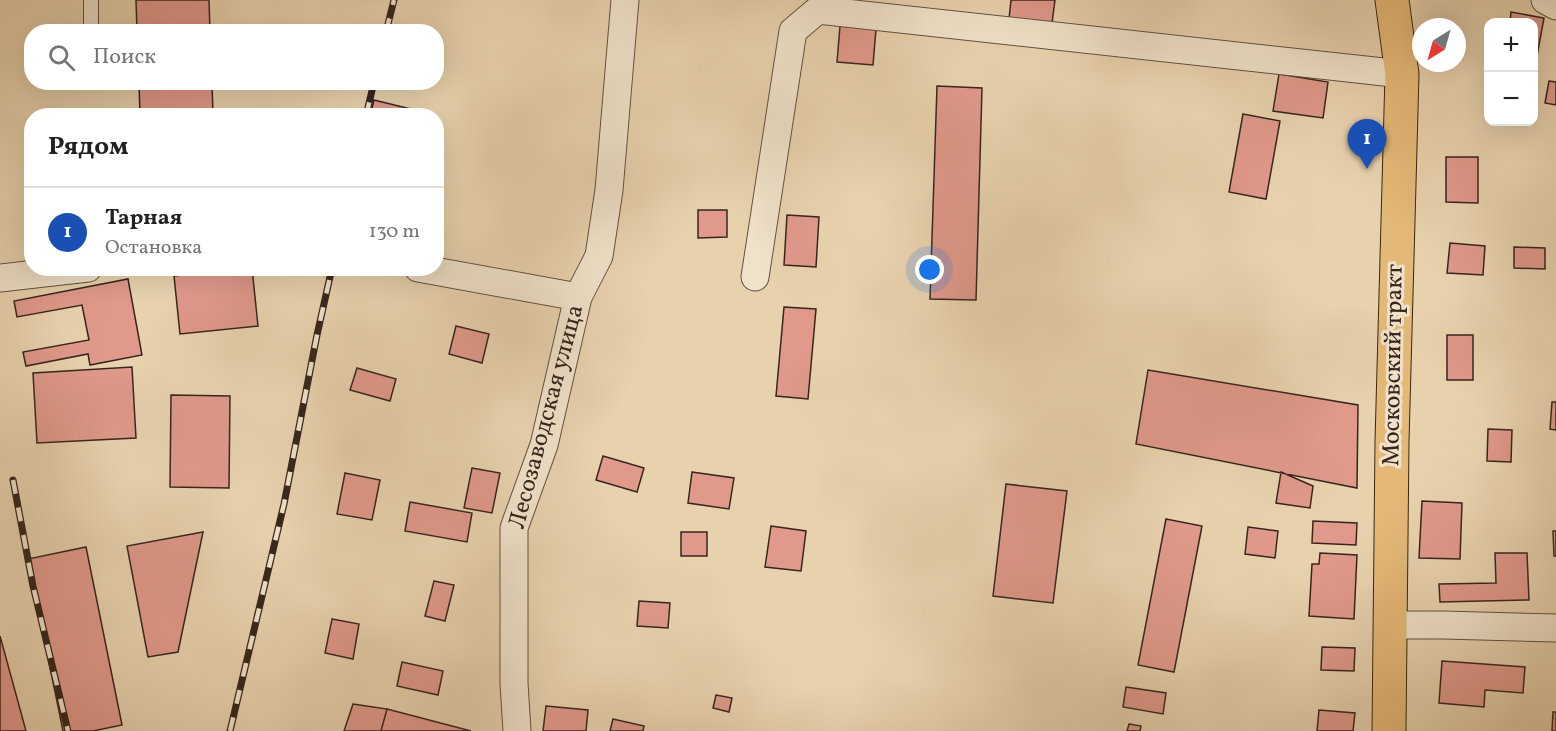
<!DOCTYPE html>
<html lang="ru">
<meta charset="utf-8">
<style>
body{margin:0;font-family:Vollkorn,serif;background:#f2f2f2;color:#202124}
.controls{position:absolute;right:18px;top:18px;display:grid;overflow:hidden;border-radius:12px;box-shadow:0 6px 24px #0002}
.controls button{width:54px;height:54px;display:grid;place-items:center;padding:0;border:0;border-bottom:2px solid #e0e0e0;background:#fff;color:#202124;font:30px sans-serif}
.compass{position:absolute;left:1412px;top:18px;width:54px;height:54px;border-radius:50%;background:#fff;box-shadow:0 6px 24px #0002;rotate:217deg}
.you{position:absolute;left:930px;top:270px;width:21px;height:21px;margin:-15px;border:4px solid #fff;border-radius:50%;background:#1a73e8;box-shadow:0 0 0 9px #1a73e833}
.badge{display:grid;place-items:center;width:39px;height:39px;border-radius:50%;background:#8f2418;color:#fff;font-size:20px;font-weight:700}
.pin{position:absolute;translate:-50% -50px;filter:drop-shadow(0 2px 3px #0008)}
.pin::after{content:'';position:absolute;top:32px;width:21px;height:18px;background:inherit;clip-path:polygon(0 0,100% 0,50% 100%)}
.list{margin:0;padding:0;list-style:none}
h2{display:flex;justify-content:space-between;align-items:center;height:78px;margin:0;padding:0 24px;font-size:26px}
h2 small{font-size:20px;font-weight:400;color:#757577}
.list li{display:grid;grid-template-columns:39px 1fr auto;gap:18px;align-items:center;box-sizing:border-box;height:90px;padding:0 24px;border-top:2px solid #e0e0e0}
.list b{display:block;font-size:22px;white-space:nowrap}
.list p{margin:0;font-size:20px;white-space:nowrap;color:#757577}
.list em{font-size:20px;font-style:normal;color:#757577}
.icon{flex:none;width:33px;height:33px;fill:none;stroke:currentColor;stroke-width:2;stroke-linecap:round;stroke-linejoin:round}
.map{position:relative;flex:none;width:1556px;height:731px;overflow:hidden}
.search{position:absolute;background:#fff;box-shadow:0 6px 24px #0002;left:24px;top:24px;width:420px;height:66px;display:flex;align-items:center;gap:15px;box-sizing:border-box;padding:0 21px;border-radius:24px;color:#757577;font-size:22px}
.panel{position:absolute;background:#fff;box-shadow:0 6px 24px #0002;left:24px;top:108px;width:420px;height:168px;border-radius:24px}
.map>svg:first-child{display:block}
.building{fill:#e0998b;stroke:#37261d;stroke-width:1.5}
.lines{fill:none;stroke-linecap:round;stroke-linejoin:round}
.service-casing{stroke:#635141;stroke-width:16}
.minor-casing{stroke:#635141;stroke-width:29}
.primary-casing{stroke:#37261d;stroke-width:35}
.service{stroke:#f0e2ca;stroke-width:14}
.minor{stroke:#f0e2ca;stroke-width:27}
.primary{stroke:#e4b977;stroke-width:33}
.rail-casing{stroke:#37261d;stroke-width:7}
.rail{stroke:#f0e2ca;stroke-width:4.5;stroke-dasharray:14;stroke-linecap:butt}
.labels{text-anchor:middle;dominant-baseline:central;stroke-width:6;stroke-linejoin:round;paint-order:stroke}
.street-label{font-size:24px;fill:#37261d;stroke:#f0e2ca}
</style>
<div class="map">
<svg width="1556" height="731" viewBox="0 0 1556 731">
<rect width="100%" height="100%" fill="#e8d2ae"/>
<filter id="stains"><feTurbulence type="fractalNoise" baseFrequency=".00333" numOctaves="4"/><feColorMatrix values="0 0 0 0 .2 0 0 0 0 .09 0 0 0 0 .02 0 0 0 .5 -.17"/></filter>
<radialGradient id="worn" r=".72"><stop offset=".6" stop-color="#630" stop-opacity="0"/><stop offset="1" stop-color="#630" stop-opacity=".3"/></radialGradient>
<path class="building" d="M136 0H209L210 32H137Z
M1011 0H1055L1052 23 1009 19Z
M1511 12 1544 18 1534 72V22H1510Z
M840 26 876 29 873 65 837 62Z
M1279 74 1328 82 1323 118 1273 111Z
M1549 81 1556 82V105L1545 103Z
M139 82H212L213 116H140Z
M937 86 982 88 976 300 930 299Z
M374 100 411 109 409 116H370Z
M1243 114 1280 121 1266 199 1229 192Z
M1446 157H1478V203L1446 202Z
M698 210H727V237L698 238Z
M787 215 819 217 816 267 784 265Z
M1450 243 1485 246 1483 275 1447 273Z
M1514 247 1545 248V269L1514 268Z
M242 268H252L258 326 180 334 174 276Z
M128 279 142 355 90 365 88 354 26 366 23 352 89 340 82 305 17 317 14 301Z
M784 307 816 309 808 399 776 396Z
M456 326 489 334 482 363 449 354Z
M1447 335H1473V380H1447Z
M132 367 136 438 37 443 33 373Z
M357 368 396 379 390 401 350 390Z
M1148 370 1358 405 1357 488 1136 444Z
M171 395 230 396 229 488 170 487Z
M1552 402H1556V430L1550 429Z
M1488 429 1512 430 1511 462 1487 461Z
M603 456 644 468 637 492 596 480Z
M472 468 500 473 492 513 464 508Z
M692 472 734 478 729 509 688 503Z
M1281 472 1313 486 1310 508 1276 503Z
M345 473 380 480 372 520 337 514Z
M1006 484 1067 491 1053 603 993 596Z
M1422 501 1462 503 1460 559 1419 558Z
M410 502 472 513 467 542 405 531Z
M1166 519 1202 526 1174 672 1138 665Z
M1313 521 1357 523 1356 545 1312 543Z
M771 526 806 531 801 571 765 567Z
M1248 527 1278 531 1275 558 1245 554Z
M1553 531H1556V556H1554Z
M203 532 178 652 148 657 127 546Z
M681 532H707V556H681Z
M86 547 122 725 93 731H63L28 559Z
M1320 553 1357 555 1354 619 1309 616 1312 564H1319Z
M1495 553H1527L1529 600 1440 602 1439 584 1496 583Z
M434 581 454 585 445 621 425 616Z
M639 601 670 603 668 628 637 626Z
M332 619 359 624 353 659 325 653Z
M0 636 26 731H0Z
M1322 647 1355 648 1354 671 1321 670Z
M1442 661 1525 667 1523 693 1485 690 1484 707 1439 703Z
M402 662 443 671 438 695 397 686Z
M1126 687 1166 693 1163 714 1123 707Z
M716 695 732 698 729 712 713 708Z
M353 704 387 709 381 731H344Z
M546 706 588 710 586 731H543Z
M387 709 471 731H381Z
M1319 710 1355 713 1353 731H1317Z
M1553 712H1556V731H1552Z
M613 719 644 726 643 731H610Z
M1129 724 1141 726 1140 731H1127Z"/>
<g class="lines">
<g class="service-casing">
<path id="service" d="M91 0V32"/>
</g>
<g class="minor-casing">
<path id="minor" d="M1545 0 1556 6
M418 268 578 297
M755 277 793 31 818 10 1402 74
M0 278 88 268
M1390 625H1443L1556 628
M517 731 514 683V528L544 445 578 297 599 256 609 190 625 0"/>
</g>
<g class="primary-casing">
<path id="primary" d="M1389 731 1392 442 1402 74 1392 0"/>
</g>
<use href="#service" class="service"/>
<use href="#minor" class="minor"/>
<use href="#primary" class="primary"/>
<g class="rail-casing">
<path id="rail" d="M386 32 394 0
M366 116 374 82
M13 480 33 586 68 731
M230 731 284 504 317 335 332 268"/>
</g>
<use href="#rail" class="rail"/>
</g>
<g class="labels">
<g class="street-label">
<text transform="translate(1394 365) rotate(-89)">Московский тракт</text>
<text transform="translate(547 417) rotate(-75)">Лесозаводская улица</text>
</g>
</g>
<rect width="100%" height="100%" filter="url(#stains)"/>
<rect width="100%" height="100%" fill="url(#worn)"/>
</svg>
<div class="controls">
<button>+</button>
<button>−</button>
</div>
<svg class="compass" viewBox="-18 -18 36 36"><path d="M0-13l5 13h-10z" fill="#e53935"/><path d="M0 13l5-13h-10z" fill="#757577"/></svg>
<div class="you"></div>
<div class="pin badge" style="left:1367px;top:169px;background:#1a4fb4">1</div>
<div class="search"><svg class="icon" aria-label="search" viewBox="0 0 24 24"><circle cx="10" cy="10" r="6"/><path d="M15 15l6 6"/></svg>Поиск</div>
<section class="panel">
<h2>Рядом<small></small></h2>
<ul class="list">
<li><span class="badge" style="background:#1a4fb4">1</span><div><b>Тарная</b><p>Остановка</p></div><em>130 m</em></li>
</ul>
</section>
</div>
